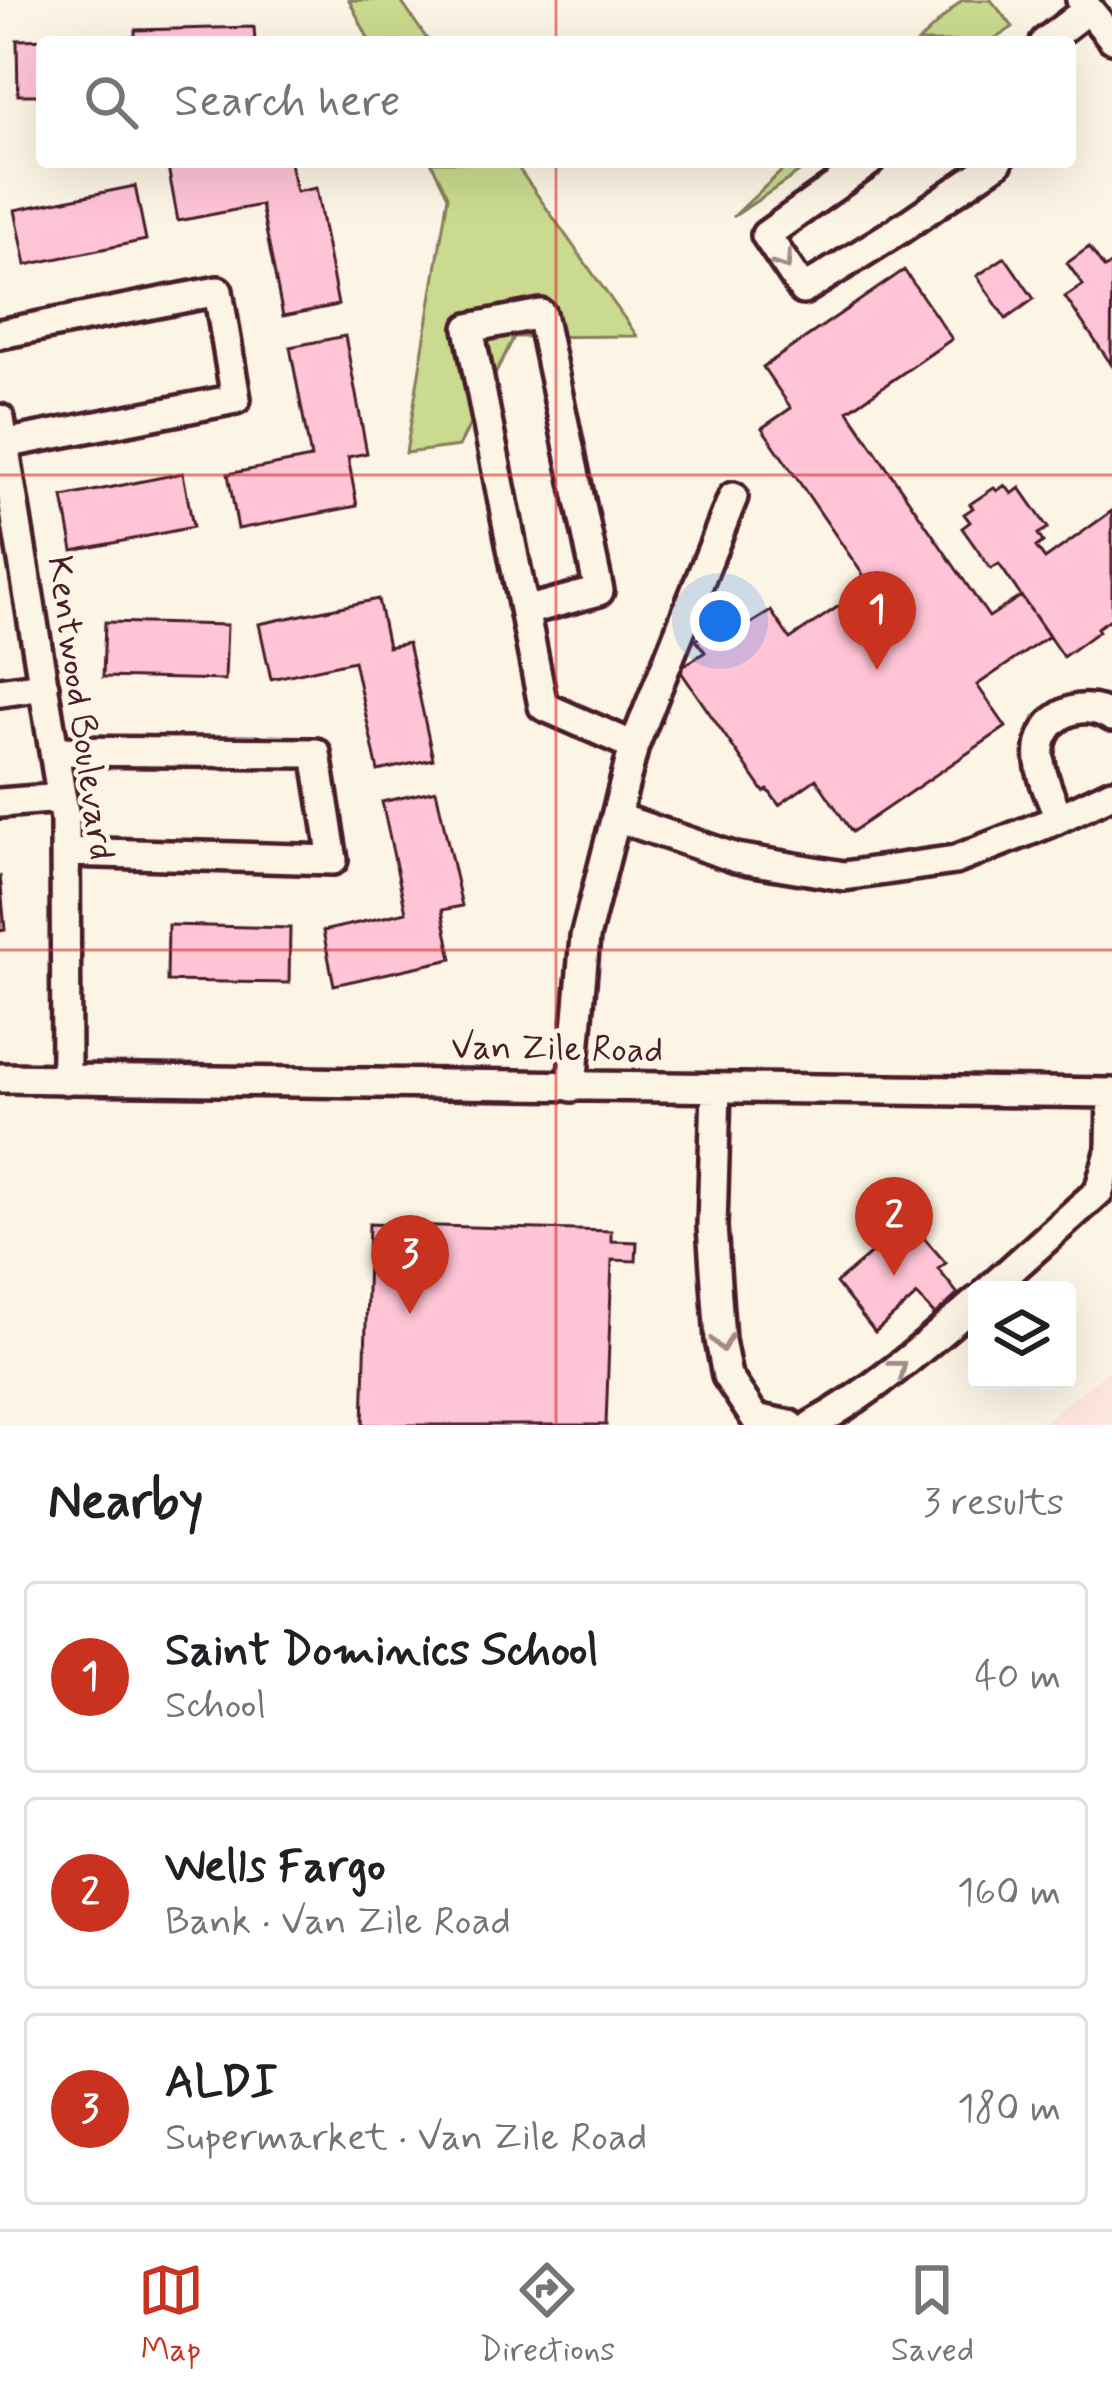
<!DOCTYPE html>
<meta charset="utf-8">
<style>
body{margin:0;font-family:Mynerve,sans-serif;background:#f6f6f6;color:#202124}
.controls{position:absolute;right:36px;bottom:36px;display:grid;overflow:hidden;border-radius:12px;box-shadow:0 12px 48px #0002}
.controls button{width:108px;height:108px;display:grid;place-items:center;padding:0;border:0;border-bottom:3px solid #e0e0e0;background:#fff;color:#202124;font:60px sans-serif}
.you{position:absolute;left:720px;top:621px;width:42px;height:42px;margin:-30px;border:9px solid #fff;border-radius:50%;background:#1a73e8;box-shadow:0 0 0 18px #1a73e833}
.badge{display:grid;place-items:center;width:78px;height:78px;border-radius:50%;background:#c8321e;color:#fff;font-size:39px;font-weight:700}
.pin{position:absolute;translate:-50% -99px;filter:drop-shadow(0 3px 6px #0008)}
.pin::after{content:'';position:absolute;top:63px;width:42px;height:36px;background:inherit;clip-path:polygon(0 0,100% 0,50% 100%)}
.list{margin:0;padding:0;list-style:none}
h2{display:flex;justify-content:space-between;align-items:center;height:156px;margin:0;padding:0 48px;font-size:51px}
h2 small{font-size:39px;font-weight:400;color:#757577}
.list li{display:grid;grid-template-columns:78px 1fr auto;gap:36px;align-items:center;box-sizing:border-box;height:192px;margin:0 24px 24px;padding:0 24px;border:3px solid #e0e0e0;border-radius:12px}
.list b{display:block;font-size:45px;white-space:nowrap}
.list p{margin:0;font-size:39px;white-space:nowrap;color:#757577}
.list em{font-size:39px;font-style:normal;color:#757577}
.icon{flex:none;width:66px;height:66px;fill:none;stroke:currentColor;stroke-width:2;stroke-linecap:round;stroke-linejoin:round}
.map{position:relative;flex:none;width:1112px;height:1425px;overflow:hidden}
.search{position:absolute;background:#fff;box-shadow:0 12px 48px #0002;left:36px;right:36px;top:36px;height:132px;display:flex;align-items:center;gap:30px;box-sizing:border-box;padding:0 42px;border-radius:12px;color:#757577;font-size:45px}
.sheet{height:804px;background:#fff}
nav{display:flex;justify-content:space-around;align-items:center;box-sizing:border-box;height:168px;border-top:3px solid #e0e0e0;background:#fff;font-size:33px;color:#757577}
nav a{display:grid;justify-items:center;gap:6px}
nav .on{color:#c8321e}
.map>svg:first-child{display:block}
.built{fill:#fde6e0}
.green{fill:#cada8e;stroke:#8a7c5c;stroke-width:3}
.building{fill:#ffc4d6;stroke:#4a1f2b;stroke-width:3}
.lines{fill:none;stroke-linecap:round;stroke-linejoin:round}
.minor-casing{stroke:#4a1f2b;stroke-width:36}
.minor{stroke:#fcf5e5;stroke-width:27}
.oneway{stroke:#a38a88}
.grid{fill:none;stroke:#d62828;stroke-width:3;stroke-opacity:0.55}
.labels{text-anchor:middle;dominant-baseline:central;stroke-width:9;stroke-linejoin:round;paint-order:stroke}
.street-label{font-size:36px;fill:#4a1f2b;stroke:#fcf5e5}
</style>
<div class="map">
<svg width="1112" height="1425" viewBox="0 0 1112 1425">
<rect width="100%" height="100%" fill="#fcf5e5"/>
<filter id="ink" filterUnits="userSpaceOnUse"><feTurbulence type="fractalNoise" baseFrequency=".00833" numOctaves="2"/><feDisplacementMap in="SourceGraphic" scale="24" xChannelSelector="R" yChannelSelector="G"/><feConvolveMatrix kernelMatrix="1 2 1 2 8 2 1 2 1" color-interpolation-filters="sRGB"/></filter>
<g filter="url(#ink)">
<path class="built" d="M1112 1368V1425H1039Z"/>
<path class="green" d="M349 0H400L429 42H370Z
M962 0H991L1013 27 990 42H918Z
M431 162H514L637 336 514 337 459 446 406 453 448 196Z
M791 162H814L733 217Z"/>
<path class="building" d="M254 27 255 42H42V95H18L17 40 135 37V30Z
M193 162H290L296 192 316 188 338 305 283 316 261 205 178 221 168 167Z
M135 186 146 240 26 265 15 210Z
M1089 247 1104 268 1112 264 1111 364 1065 297 1083 285 1067 263Z
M1005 257 1034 299 1006 319 977 276Z
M904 270 952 339 848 411 989 617 1021 596 1049 636 977 685 1006 727 852 832 816 779 779 805 768 790 764 792 679 669 705 652 696 640 718 625 727 638 771 611 790 639 870 585 762 428 791 408 763 367Z
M345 336 367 453 348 457 357 506 238 529 228 474 311 458 290 347Z
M183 473 193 527 73 551 63 497Z
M1005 485 1012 494 1020 488 1048 528 1038 534 1043 542 1036 547 1045 559 1112 511V618L1097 628 1099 631 1063 657 999 564 991 569 962 528 970 522 964 514 973 508 970 504 994 488 997 491Z
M378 599 388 647 408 643 433 759 378 771 354 661 271 679 259 624Z
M105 622 227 625 225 680 103 677Z
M436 790 462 906 442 910 452 959 334 985 323 931 406 912 382 802Z
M0 875 5 930 0 931Z
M168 925 290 928 289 983 167 981Z
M909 1221 946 1263 938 1269 958 1294 935 1315 917 1295 875 1332 836 1283Z
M369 1224 611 1231V1241L637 1242 636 1261 612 1260 606 1425H363Z"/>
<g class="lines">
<g class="minor-casing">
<path id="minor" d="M1081 0 1112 38
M1045 42 1088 9
M869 162 766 235 803 290 902 228 998 162
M0 334 218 291 236 399 4 444
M0 419 65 819 66 1080
M525 611 599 591 541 314 469 328 543 706 634 746 585 937 572 1087
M0 692 44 686
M634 746 733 497
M54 751 316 753 333 860 67 852
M0 803 62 798
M616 817 736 858 844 876 955 860 1049 823 1112 793
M1059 818C1052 800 1042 780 1040 761 1035 720 1078 695 1112 717
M0 1078 1112 1093 1111 1149 1099 1191 989 1290
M716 1089 712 1226 720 1340 727 1376 755 1418 790 1425
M812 1425C874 1391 924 1347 977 1301"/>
</g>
<use href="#minor" class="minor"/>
</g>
<defs><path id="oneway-chevron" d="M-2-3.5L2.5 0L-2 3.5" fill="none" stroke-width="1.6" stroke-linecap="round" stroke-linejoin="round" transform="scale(3)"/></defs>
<g class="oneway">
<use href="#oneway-chevron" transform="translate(784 262) rotate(56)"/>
<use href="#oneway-chevron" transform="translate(722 1343) rotate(82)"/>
<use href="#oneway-chevron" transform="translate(899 1368) rotate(-38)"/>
</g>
</g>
<path class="grid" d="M556 0V42M556 162V1425M0 475H1112M0 950H1112"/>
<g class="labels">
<g class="street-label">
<text transform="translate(79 708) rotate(82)">Kentwood Boulevard</text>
<text transform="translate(557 1050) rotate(1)">Van Zile Road</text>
</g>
</g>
</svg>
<div class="controls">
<button><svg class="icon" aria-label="layers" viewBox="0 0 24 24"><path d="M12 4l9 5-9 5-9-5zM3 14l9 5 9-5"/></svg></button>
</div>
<div class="you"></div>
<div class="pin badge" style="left:877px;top:670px">1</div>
<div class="pin badge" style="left:894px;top:1276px">2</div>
<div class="pin badge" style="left:410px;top:1314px">3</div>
<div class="search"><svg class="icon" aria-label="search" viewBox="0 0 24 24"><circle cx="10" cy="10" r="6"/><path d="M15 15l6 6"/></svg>Search here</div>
</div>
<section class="sheet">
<h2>Nearby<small>3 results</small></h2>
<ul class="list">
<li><span class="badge">1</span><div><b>Saint Dominics School</b><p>School</p></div><em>40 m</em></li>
<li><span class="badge">2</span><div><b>Wells Fargo</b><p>Bank · Van Zile Road</p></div><em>160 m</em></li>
<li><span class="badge">3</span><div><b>ALDI</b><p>Supermarket · Van Zile Road</p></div><em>180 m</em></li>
</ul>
</section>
<nav>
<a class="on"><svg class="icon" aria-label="map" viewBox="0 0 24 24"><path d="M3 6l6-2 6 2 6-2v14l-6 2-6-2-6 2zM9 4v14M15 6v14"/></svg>Map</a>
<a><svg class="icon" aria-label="directions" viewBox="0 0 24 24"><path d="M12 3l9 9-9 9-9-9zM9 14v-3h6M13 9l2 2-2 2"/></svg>Directions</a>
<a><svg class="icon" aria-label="saved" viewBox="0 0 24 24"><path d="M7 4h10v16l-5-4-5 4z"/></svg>Saved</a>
</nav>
